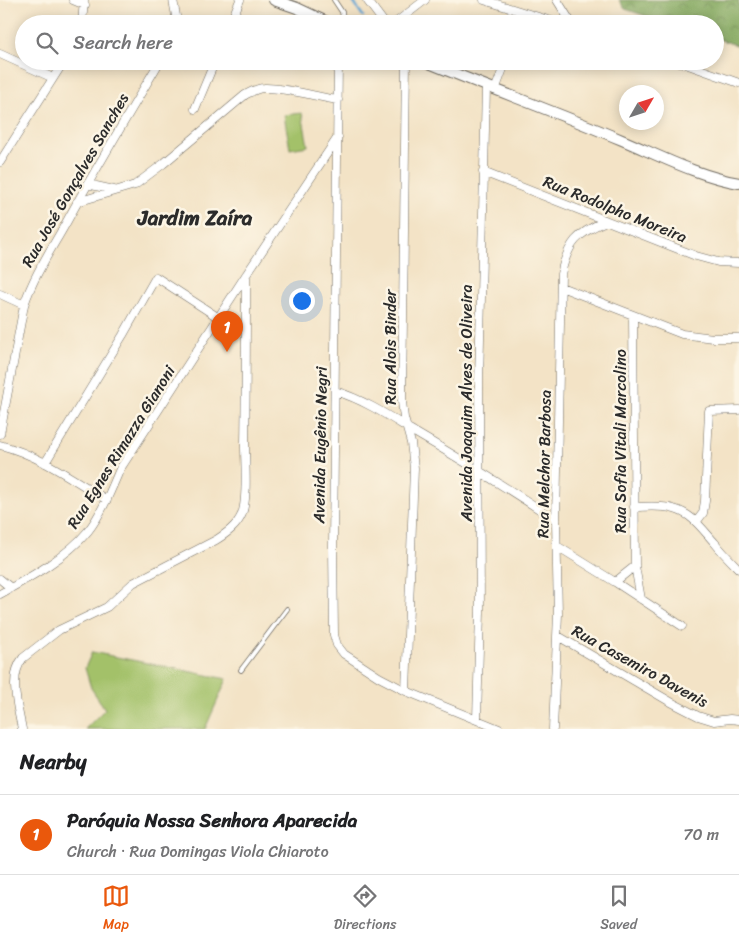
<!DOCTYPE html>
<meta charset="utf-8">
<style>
body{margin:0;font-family:Sriracha,sans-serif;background:#f2f2f2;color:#202124}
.compass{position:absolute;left:619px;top:85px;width:45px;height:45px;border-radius:50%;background:#fff;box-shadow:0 2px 12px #0003;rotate:51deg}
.you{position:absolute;left:301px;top:300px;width:18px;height:18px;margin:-12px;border:4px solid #fff;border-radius:50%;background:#1a73e8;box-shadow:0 0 0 8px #1a73e833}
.badge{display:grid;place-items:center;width:32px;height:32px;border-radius:50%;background:#ea580c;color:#fff;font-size:16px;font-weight:700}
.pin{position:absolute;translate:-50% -41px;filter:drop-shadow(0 1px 2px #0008)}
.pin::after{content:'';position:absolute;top:26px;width:18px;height:15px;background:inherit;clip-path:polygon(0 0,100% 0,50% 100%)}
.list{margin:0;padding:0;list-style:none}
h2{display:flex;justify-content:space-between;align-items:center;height:65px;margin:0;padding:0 20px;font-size:21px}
h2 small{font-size:16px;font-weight:400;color:#757577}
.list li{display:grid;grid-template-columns:32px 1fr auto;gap:15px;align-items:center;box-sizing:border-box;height:80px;padding:0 20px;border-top:1px solid #e0e0e0}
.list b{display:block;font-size:19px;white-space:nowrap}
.list p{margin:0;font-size:16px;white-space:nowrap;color:#757577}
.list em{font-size:16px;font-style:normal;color:#757577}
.icon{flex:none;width:28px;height:28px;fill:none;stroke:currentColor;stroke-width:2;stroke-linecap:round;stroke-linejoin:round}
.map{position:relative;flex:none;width:739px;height:729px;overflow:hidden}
.search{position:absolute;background:#fff;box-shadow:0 2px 12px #0003;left:15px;right:15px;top:15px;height:55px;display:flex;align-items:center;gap:12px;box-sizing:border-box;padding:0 18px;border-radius:28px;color:#757577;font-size:19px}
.sheet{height:145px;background:#fff}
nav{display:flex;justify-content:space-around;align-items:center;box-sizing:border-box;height:70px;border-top:1px solid #e0e0e0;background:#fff;font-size:14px;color:#757577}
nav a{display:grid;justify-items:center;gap:2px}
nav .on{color:#ea580c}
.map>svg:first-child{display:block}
.grass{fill:#a3c169;stroke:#67764a}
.forest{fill:url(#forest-crowns);stroke:#566944}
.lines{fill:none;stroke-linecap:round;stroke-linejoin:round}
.stream{stroke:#60a7d6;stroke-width:2.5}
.service-casing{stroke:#716b61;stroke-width:5.5}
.minor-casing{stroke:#716b61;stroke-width:9}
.tertiary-casing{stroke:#716b61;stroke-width:12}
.service{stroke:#fff;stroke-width:4}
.minor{stroke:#fff;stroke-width:8}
.tertiary{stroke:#fff;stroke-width:10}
.labels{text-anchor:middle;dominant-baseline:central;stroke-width:5;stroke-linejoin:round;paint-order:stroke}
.street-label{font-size:16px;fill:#2b2b2b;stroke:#fcf5e5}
.district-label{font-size:21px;font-weight:bold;fill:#2b2b2b;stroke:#fcf5e5}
</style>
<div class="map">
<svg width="739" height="729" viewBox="0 0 739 729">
<defs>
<pattern id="forest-crowns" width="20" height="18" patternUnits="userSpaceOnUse" patternTransform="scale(1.25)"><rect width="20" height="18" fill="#82a75d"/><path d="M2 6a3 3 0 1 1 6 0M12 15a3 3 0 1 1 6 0" fill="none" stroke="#6b884d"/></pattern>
</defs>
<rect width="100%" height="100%" fill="#fcf5e5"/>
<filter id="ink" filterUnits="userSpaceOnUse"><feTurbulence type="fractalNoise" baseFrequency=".02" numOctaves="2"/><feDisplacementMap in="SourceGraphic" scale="10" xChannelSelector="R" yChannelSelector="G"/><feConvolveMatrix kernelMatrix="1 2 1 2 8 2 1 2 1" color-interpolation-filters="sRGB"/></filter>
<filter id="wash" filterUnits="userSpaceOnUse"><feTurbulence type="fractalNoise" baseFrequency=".0096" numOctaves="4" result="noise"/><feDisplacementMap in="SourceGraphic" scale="20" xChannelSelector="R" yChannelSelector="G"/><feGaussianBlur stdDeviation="1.12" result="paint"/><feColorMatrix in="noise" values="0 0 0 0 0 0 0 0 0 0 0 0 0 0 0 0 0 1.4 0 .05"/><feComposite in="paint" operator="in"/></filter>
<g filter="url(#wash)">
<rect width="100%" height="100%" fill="#f3e3c6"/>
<path class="grass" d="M302 113 308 146 290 149 284 115Z
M92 652 227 679 205 729H85L105 709 91 688 85 668Z"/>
<path class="forest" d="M619 0H739V46L715 38V24H670L625 9Z"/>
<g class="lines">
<path class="stream" d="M352 0 363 16"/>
</g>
</g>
<g filter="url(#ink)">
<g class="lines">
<g class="service-casing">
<path id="service" d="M334 0 342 12 344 24
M241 670 287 609"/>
</g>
<g class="minor-casing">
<path id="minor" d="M73 0 85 5
M173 0 176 16 175 24
M367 0 385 24
M484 0 561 24
M557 0 572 24
M82 24 84 0
M230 24 240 0
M394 24 425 0
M519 24 523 13
M0 54 53 78
M338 61 333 547 334 635 337 645 344 654 379 677 406 691 499 729
M677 61 739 83
M495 90 506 61
M195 109 215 61
M0 162 64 61
M483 172 696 256 718 262 739 263
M87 184 114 190
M77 202 135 185 163 164 245 95C251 92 257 88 264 88 284 87 317 97 338 100
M561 287 682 334 713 338H739
M0 294 24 305
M633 315 635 566 641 599
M335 391C365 400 390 417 416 433 464 461 510 490 556 520
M0 434 24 305C34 275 51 250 66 223 96 168 128 115 160 61
M0 445C39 455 72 479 107 500
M45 463 123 335 156 277 219 318
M634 507C647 507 661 505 674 509 693 514 702 529 715 543 722 552 731 561 739 569
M697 521 703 513 705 501 709 411 739 410
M557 546 615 582 682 626
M0 579 11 588
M615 582 635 566
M0 594C29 578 67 557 88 531 102 513 111 490 120 469L246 275 338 137
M558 636 669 701 698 716 714 721 730 719 739 720
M406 691 414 468 411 443 404 418 402 402 406 61
M477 719 480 612 479 381 486 87
M22 729C18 708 8 676 23 658L59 630 107 607 133 583 216 540C227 533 237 526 242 514 248 498 245 464 245 446 246 389 246 332 246 275
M553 729 558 614 556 520 561 274C568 243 577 233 606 221"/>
</g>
<g class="tertiary-casing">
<path id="tertiary" d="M274 0 297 8 331 24
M424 61C489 88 556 112 622 140 660 156 698 176 739 183"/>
</g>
<use href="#service" class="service"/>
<use href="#minor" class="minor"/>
<use href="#tertiary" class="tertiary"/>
</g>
</g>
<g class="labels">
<g class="street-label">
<text transform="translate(75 180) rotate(-60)">Rua José Gonçalves Sanches</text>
<text transform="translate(615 209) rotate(22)">Rua Rodolpho Moreira</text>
<text transform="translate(390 347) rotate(-90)">Rua Alois Binder</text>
<text transform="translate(466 403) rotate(-90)">Avenida Joaquim Alves de Oliveira</text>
<text transform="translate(620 441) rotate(-90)">Rua Sofia Vitali Marcolino</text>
<text transform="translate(320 445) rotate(-89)">Avenida Eugênio Negri</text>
<text transform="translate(121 447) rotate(-58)">Rua Egnes Rimazza Gianoni</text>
<text transform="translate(544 464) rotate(-89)">Rua Melchor Barbosa</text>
<text transform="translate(640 666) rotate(29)">Rua Casemiro Davenis</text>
</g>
<g class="district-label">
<text x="195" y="218">Jardim Zaíra</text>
</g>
</g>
</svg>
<svg class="compass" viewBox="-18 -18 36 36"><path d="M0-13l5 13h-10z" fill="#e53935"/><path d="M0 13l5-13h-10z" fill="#757577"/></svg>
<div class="you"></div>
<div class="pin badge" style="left:227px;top:352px">1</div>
<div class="search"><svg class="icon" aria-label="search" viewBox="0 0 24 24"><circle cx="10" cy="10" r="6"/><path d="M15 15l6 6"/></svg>Search here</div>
</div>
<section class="sheet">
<h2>Nearby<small></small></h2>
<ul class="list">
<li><span class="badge">1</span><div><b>Paróquia Nossa Senhora Aparecida</b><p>Church · Rua Domingas Viola Chiaroto</p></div><em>70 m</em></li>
</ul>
</section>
<nav>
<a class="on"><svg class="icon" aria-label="map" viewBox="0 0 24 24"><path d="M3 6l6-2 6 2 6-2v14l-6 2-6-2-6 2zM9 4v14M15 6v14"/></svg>Map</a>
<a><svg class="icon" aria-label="directions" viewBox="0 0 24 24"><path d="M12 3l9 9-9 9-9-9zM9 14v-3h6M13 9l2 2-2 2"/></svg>Directions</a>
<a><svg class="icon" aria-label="saved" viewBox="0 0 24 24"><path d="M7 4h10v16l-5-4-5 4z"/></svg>Saved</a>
</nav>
